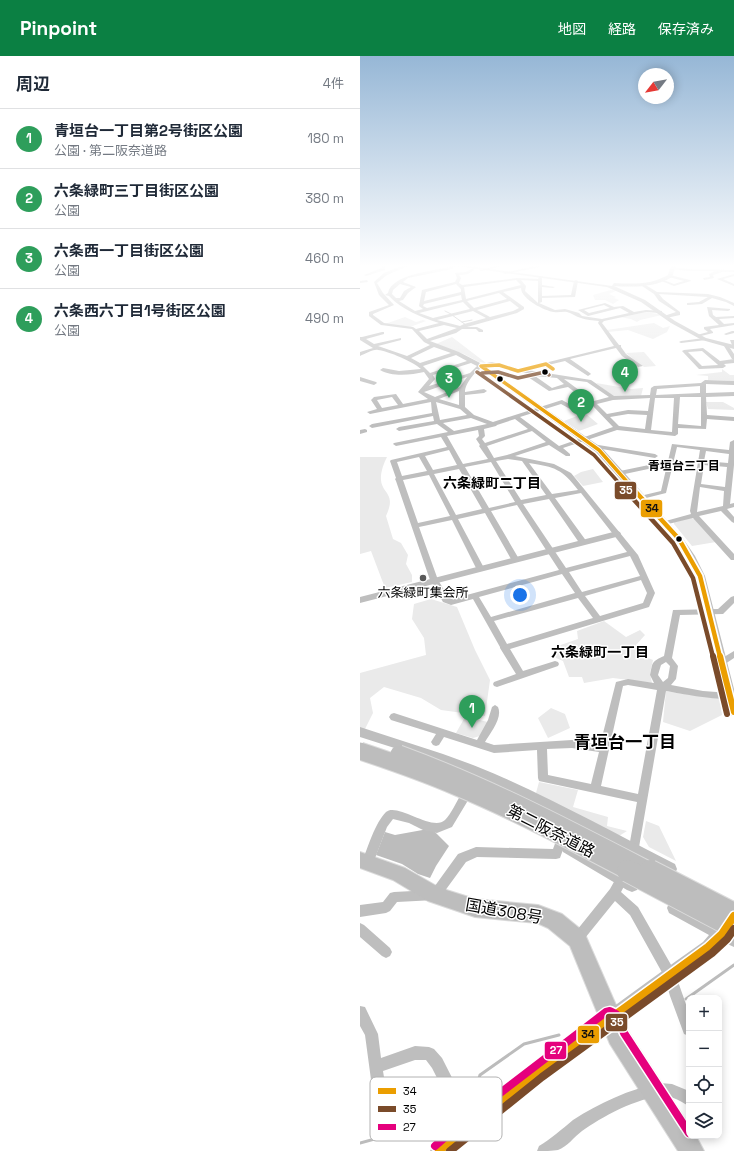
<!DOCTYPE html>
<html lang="ja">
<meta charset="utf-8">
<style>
body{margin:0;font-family:"Space Grotesk","Noto Sans JP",sans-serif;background:#f6f6f7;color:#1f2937}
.controls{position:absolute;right:12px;bottom:12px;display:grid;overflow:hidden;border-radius:8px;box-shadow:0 2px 10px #0003}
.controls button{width:36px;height:36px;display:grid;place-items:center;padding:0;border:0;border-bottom:1px solid #e0e1e3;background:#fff;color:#1f2937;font:20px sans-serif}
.compass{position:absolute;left:278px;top:12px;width:36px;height:36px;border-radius:50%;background:#fff;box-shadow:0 2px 10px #0003;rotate:239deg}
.you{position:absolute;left:160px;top:539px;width:14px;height:14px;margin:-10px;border:3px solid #fff;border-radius:50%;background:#1a73e8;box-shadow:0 0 0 6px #1a73e833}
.badge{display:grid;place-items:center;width:26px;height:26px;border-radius:50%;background:#0b8043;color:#fff;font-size:13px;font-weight:700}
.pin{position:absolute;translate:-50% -33px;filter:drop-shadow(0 1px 2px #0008)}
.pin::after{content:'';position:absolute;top:21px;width:14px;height:12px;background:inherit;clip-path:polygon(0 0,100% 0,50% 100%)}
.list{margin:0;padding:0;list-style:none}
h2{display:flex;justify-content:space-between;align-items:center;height:52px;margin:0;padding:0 16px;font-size:17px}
h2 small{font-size:13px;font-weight:400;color:#747a83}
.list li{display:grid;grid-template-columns:26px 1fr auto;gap:12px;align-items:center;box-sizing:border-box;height:60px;padding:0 16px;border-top:1px solid #e0e1e3}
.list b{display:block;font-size:15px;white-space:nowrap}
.list p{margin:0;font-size:13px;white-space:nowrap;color:#747a83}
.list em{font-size:13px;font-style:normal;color:#747a83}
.icon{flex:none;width:22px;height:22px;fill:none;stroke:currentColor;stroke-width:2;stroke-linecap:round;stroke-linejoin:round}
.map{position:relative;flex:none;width:374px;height:1095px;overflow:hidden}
header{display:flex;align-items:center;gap:24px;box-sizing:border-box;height:56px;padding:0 20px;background:#0b8043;color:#fff}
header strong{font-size:19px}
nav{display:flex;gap:22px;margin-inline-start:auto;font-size:14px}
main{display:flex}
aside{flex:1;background:#fff}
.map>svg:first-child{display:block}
.green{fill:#eaeaea}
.water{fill:#bcbcbc}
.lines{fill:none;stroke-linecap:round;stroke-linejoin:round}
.stream-far1{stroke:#bcbcbc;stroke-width:1}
.stream{stroke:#bcbcbc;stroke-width:3}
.trunk-casing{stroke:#dbdbdb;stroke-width:2}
.minor{fill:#bebebe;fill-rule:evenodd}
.tertiary{fill:#bebebe;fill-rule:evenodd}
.trunk{fill:#bdbdbd;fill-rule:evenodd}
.motorway-bridge-far1-casing{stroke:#dbdbdb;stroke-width:19;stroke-linecap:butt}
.motorway-bridge-casing{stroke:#dbdbdb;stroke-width:24;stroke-linecap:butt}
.motorway-bridge-far1{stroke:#bdbdbd;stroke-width:17}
.motorway-bridge{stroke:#bdbdbd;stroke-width:22}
.bus-1-far3-casing{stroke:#fff;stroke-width:5.5}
.bus-1-far2-casing{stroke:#fff;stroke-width:8}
.bus-1-far1-casing{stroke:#fff;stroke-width:9}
.bus-1-casing{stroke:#fff;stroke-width:11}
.bus-2-far3-casing{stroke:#fff;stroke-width:5.5}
.bus-2-far2-casing{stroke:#fff;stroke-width:8}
.bus-2-far1-casing{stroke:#fff;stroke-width:9}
.bus-2-casing{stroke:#fff;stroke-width:11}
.bus-3-casing{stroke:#fff;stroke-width:11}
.bus-1-far3{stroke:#eb9e00;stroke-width:3.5}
.bus-1-far2{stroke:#eb9e00;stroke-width:4.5}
.bus-1-far1{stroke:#eb9e00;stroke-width:6}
.bus-1{stroke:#eb9e00;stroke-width:8}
.bus-2-far3{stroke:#7a4b2a;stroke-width:3.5}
.bus-2-far2{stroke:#7a4b2a;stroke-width:4.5}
.bus-2-far1{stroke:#7a4b2a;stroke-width:6}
.bus-2{stroke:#7a4b2a;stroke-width:8}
.bus-3{stroke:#e5007d;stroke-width:8}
.bus-dot{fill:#000;stroke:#fff;stroke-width:1.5}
.poi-dot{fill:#595959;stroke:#fff;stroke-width:1.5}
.labels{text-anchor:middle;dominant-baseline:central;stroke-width:3;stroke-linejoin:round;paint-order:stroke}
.far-neighbourhood-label{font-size:12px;font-weight:bold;fill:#000;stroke:#fff}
.poi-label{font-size:13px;fill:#000;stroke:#fff}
.neighbourhood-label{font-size:14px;font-weight:bold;fill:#000;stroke:#fff}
.near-street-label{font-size:16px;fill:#000;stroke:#fff}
.near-neighbourhood-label{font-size:17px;font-weight:bold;fill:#000;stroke:#fff}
.key{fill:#fff;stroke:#b2b2b2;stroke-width:1}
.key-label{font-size:11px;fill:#000}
.line-badge{stroke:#fff;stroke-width:1.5}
.badge-label{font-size:11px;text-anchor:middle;font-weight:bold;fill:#fff}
.pale-badge-label{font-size:11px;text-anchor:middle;font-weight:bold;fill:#111}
</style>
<header>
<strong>Pinpoint</strong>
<nav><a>地図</a><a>経路</a><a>保存済み</a></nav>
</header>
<main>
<aside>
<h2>周辺<small>4件</small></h2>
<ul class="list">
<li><span class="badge" style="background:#2e9e5b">1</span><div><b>青垣台一丁目第2号街区公園</b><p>公園 · 第二阪奈道路</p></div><em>180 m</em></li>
<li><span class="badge" style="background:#2e9e5b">2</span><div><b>六条緑町三丁目街区公園</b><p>公園</p></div><em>380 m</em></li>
<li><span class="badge" style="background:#2e9e5b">3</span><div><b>六条西一丁目街区公園</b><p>公園</p></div><em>460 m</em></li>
<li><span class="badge" style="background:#2e9e5b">4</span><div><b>六条西六丁目1号街区公園</b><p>公園</p></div><em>490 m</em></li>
</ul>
</aside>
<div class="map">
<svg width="374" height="1095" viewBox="0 0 374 1095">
<rect width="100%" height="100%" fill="#fff"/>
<path class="green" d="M254 233 258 234 249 238 256 241 254 242 259 244 253 248 245 244H235L233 239Z
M285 256 299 258 302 259 280 264 277 266 271 263 260 261Z
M45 261 56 266 63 264 66 265 50 271 25 268Z
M294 267 303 272 310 270 307 276 293 283 268 274 248 276 247 274Z
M92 281 126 307 119 306 104 298 76 288Z
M284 296 296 310 284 311 266 297Z
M362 313 370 319H374V325L348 324V320L336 319 362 316Z
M236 327 271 333 283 332 281 340 255 342Z
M346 346H363L374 352V354L348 353Z
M225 357 238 368 219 375 204 365Z
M0 401H27C23 409 18 422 23 431 24 434 27 436 28 439 32 446 29 453 26 460L33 483 41 487 48 499 46 508 52 519V526L25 532 11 495 0 498Z
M233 413 243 426 223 430 214 420 221 416Z
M331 462 335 463 356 486 332 490 314 468V466Z
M71 543 97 551 115 594 130 624 125 660 81 654 61 642 24 631 10 642 13 657 4 675 0 673V617L66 599 64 582 52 563 54 548Z
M244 565 266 581 280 574 285 579 276 589 287 595 288 602 293 604 290 617 292 627 253 622 224 627 222 621H209L203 605 196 602 192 592 218 583 217 575Z
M306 635 360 642 362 659 330 675 303 666Z
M191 652 205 658 210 672 188 682 178 662Z
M105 661 128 666 120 680 113 682 96 677Z
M179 726 218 734 213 751 248 761 247 770 267 775 259 780 176 737Z
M286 765 299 770 316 805 289 791 283 781Z"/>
<path class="water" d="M68 773 74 775 89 790 76 810 70 822 58 818 42 808 16 799 25 776 35 779Z"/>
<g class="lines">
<path class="stream-far1" d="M85 255 91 258
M92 259 106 269
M102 266 112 264"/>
<path class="stream" d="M326 943 374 909
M104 1050 111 1046 120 1019 164 988 199 979
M0 1087 80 1065 95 1055"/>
<g class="trunk-casing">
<path id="trunk" d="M0 796 45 812 80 832 115 843 178 849 202 858 224 876 266 972 329 1069V1080H336L344 1095H318L250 988 210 890 188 872 177 867 115 861 68 845 33 824 0 812Z"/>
</g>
<path class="minor" d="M21 209H25V214L6 220 4 219 22 212Z
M44 209H50L27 219 17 227 23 237 34 249 13 258V259L24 267 53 271 56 273 79 267C61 261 42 254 29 240L25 239 28 237C32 218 73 215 90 211L92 209 95 210 92 213 48 222 43 226 56 231 48 237 43 244 39 245 55 255 63 253 59 250 62 234 95 226 97 222 95 217 106 216 113 212 114 214 108 218 99 219 101 222 99 227 102 229 157 222 178 223 180 220 182 221V229L195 231 193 232 182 231V240L211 239 214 225 216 224 218 225 215 241 182 242V246L179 247 195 254 205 253 219 257 222 260 242 263 269 257 260 252 228 260 218 254 245 247 254 251 263 250 274 256 286 254 302 255V257H300L286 256 244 265 242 267 259 289H261V291L266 298 283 310 278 311 262 300 256 292 210 303 230 317 231 318 228 320 205 305 167 314 231 324 254 340 290 339 291 332 294 330 341 327 345 324 374 325V329L346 328V337L374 336V340L346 341 347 359 374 361V365L347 363 346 373 318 372V378L315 380 257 374 203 392 210 398V400H206L189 389 155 400 194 408 211 417 278 499 295 537 289 551 150 593 163 615 195 605 198 606 199 608 198 610 137 631 134 630 133 628 134 626 156 618 140 592V591L113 543 91 549 83 546 70 524 36 425 35 423 36 422 30 405 31 404 87 391 81 381 36 390 33 388 34 387 88 376 77 368 39 375 36 373 39 371 74 365 73 360 12 372 9 370 12 368 72 357 71 346 10 358 7 356 17 353 11 344 14 341 36 338 43 348 68 343 58 336 69 323 64 316C51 319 32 321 20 314L23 312 39 315 61 313C54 306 28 295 18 294 13 293 5 298 0 300V296L13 292 0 284V281H2L22 276H24V278L6 283 14 288 41 282V284L18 290 47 300 70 289 64 286 52 273 21 269 9 260V256L29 249 19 239 14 226 24 217ZM156 224 161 229 106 243 104 231ZM161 224 178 225V247L165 235 166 230ZM40 228 51 231 44 235 40 242H36L32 238 33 234ZM96 228 101 233V236L64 245 66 236ZM161 232C161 243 185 255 194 256 198 257 203 255 207 256 212 257 216 261 221 262 226 264 233 264 239 265L238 267 254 290 160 313 132 306 122 308 99 296 70 285 96 277 102 273H116L119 276H123V274L117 271H107L157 257 164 253V251L143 236ZM139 237 147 243 114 252 107 245ZM101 239 102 244 67 252 63 250 64 248ZM150 245 159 252 153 255 130 261 117 254ZM103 246 110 253 73 262 59 257ZM244 249 250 252 229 257 224 254ZM113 255 126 262 104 268 100 270 77 264ZM84 269 97 272 67 283 59 275ZM74 291 91 297 60 307 51 302ZM96 299 107 305 70 317 63 310ZM111 307 117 310 110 317 69 330 75 323 73 319ZM132 310 171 318 168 319V321L189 335 208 331 228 346 213 350 202 344 133 366 114 359 105 351V339L124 337 127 335 124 333 105 336C105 328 115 315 122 312 125 310 129 310 132 310ZM175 320 197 322 204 328 192 332ZM107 321 100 331 75 341 64 336ZM204 323 227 326 249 341 234 345ZM340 330V337L296 339 297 333ZM99 335V349L79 343ZM32 341 38 349 22 352 17 344ZM320 341H341V370L318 368ZM290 342 288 355 268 354 247 358 237 348 253 344ZM295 342H314L312 376 291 374ZM76 346 100 353 107 359 80 364ZM201 348 212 354 232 349 253 371 199 390 160 361ZM268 358 287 359 285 373 259 370 250 361ZM111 362 127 368 94 375 83 367ZM155 363 168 373 125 387 122 383 125 380 124 373 136 370 137 369ZM118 374 119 380 116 383 120 389 119 390 128 403 103 408 87 380ZM172 375 186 386 147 399 134 402 127 390ZM89 394 97 409 73 414 65 400ZM59 401 67 415 42 420 37 406ZM148 403 162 405 186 439 161 444 136 405ZM131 406 155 446 129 452 105 411ZM169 407C195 411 202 413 218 434L192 438ZM99 413 122 453 96 459 74 418ZM69 419 90 460 58 467 43 424ZM221 437 267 496 206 512 163 448 189 443 220 488H223L227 486 195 442ZM157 449 199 514 92 543 89 542 78 524 59 471 92 464 116 512 120 514 124 512 98 463 125 457 151 503 155 505 159 503 131 455ZM270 500 280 520 222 536 209 516ZM202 518 215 537 131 561 119 541ZM281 524 287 537 283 547 240 560 225 540ZM218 542 233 562 147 588 134 565Z
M139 209H147L121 215 119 214Z
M174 209H178L180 211 145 218 143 217 175 210Z
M313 211 328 213 374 214V216H362L353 219 354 222 344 224 343 222 350 221 349 218 355 215H328L312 213Z
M374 218V220L363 223 374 228V230L357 223Z
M310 219 330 224 331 225 314 230 299 224 301 223 314 228 324 225 309 221Z
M7 224 8 226 0 227V225Z
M282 228H284L297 236 348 238 360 241 374 247V250L366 246 352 242 342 248 329 249H327V247L339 246 348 241 299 238 303 243 320 256V259L306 262 304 261V260L316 256 299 245 294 238 282 230Z
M347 251 370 253V254L368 255 352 254 353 259 356 261 374 260V262L359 263 364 268 374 267V269L350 273 353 276V277L337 281V279L348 276 344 273V271L359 269 349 260Z
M372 275H374V277L366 279 364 278Z
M344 282H346V284L321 287 319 286 321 285Z
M370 284H374V290L372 289Z
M364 289H368L374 298V307L364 308 366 310 363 312 339 313 322 295 324 294 343 292 360 305 374 303H372L364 290ZM342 295 357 308 358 309 342 310 328 296Z
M0 321 16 326 17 327 14 329 0 325Z
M5 373 7 374V376L0 378V374Z
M374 384V409L370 448 374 447V451L367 453 374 461V467L372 466 361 455 339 460 374 498V504H371L333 462 304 469 300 467 302 466 331 458 330 455 340 394 317 391 306 437 282 443 279 441 280 440 301 435 307 409 260 419 257 417 260 415 308 405 312 388 369 394 370 386ZM346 395 369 398 368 407 344 405ZM344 409 367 411 365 431 341 428ZM340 431 364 435 363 450 337 456Z
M232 388 295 398 298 400 295 402 230 391V389Z
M374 540V547L363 558 320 559 312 602 318 610 316 623 311 629 343 635 370 637 373 638 374 641C367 647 318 637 306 635L278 797 277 801 273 802 269 801 268 797 277 746 179 725 178 722 177 694 134 697 84 681 79 689 76 690 73 689 71 686 76 678 31 664 29 661 31 658 34 657 117 684 128 664 132 651 135 649 138 651C143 662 130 677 125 686L134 689 212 684 240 689 256 626 268 623 294 627 290 619C293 606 291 606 304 600L313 554 358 553 371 541ZM306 606 310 610 308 622 303 626 298 619 301 609ZM268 629 297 634 278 738 241 730 263 630ZM212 692 239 696 231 728 188 719 187 693Z
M374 595V602L365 608H359L358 606 359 604Z
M105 737 109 738 110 741 92 771 77 777 63 774 49 767 33 763 27 771 12 810 8 811 4 810 2 806C8 791 15 767 26 756 37 746 72 776 85 764 91 758 97 745 101 738Z
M200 783 204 785 205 788 200 802 196 803 117 801 106 806 79 843 75 844 37 846 30 855 26 857 0 861V849L23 846 30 837 34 836 72 834 98 798 116 791 193 793 196 785Z
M264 814 268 815 270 819 261 836 278 851 314 914 329 957V980L324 978 310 940 304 920 270 859 255 845 221 887 217 889 213 887 211 883 213 879 250 833 260 815Z
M0 867 4 869 30 892 32 896 30 900 26 902 22 900 0 881Z
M0 950 5 951 18 978 21 1002 55 990 69 991 74 993 82 1002 114 1065 116 1070 114 1075 109 1077 104 1075 72 1012 66 1004H55L23 1015 28 1046 26 1051 21 1053 16 1051 14 1046 5 979 0 970Z
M300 1027 312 1028 329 1035V1050C323 1047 316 1042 310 1041 284 1037 242 1061 222 1075 214 1081 207 1091 198 1094 193 1095 183 1095 177 1095L179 1090C191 1083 202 1073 213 1064 239 1047 270 1033 300 1027Z"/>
<path class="tertiary" d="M88 209H102L252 230 254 227C273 228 291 229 308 219L311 209H316L312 221C294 232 273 231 254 230L285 244 315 265 346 282 374 289V293L342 284 311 267 281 246 247 231Z
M119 309H123L242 392 322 481 335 500 345 520 374 633V660L370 659 368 656 335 520 315 485 236 396 119 311Z
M257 475 260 476 261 478 260 480 0 547V541Z
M0 671C48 687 98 701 144 722 202 748 258 779 315 808L317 813 315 818 310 819 305 818C249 787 193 756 135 729 91 710 45 695 0 681Z
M208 786 277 824 279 829 277 834 272 836 267 834 203 796 201 792 203 788Z
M314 845 359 868 365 866 370 868 372 875 374 876V891L363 886 353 896 256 968 93 1095H70C77 1079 119 1052 134 1040 203 988 272 936 343 886L349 879 309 857 307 852 309 847Z"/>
<use href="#trunk" class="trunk"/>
<g class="motorway-bridge-far1-casing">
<path id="motorway-bridge-far1" d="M0 695C33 706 65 717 97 731 157 756 213 786 270 816
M39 698C127 730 209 773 292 816"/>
</g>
<g class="motorway-bridge-casing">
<path id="motorway-bridge" d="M268 815 374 871
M290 815 374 858"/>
</g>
<use href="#motorway-bridge-far1" class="motorway-bridge-far1"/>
<use href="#motorway-bridge" class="motorway-bridge"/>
<g class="bus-1-far3-casing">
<path id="bus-1-far3" d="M121 310 239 394 276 436
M122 310 139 309 158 315 186 308 193 313"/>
</g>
<g class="bus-1-far2-casing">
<path id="bus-1-far2" d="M275 435 319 483 340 520 360 601"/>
</g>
<g class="bus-1-far1-casing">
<path id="bus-1-far1" d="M360 600 374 656"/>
</g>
<g class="bus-1-casing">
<path id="bus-1" d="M79 1095 177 1016 348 891 362 878 374 860"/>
</g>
<g class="bus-2-far3-casing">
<path id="bus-2-far3" d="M117 316 234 399 267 436
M122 317 138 316 158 322 185 316 189 319"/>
</g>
<g class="bus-2-far2-casing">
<path id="bus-2-far2" d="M266 435 313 487 333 522 353 601"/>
</g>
<g class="bus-2-far1-casing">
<path id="bus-2-far1" d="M353 600 367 658"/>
</g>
<g class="bus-2-casing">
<path id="bus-2" d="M90 1095 182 1021 352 897 367 883 374 873"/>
</g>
<g class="bus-3-casing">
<path id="bus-3" d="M75 1090 105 1064 246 956 250 955 256 958 264 977 329 1077"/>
</g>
<use href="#bus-1-far3" class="bus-1-far3"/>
<use href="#bus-1-far2" class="bus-1-far2"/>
<use href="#bus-1-far1" class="bus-1-far1"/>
<use href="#bus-1" class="bus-1"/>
<use href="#bus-2-far3" class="bus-2-far3"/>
<use href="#bus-2-far2" class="bus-2-far2"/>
<use href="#bus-2-far1" class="bus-2-far1"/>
<use href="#bus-2" class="bus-2"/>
<use href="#bus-3" class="bus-3"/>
</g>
<linearGradient id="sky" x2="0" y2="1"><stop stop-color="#96b7d6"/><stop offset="0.58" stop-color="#fff"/><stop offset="1" stop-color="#fff" stop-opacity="0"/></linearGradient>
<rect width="374" height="362" fill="url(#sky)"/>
<g class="bus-dot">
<circle cx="185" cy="316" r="3.5"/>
<circle cx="140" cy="323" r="3.5"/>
<circle cx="319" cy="483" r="3.5"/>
</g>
<circle class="poi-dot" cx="63" cy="522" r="4"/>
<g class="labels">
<g class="far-neighbourhood-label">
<text x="324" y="410">青垣台三丁目</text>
</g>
<g class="poi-label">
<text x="63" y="536">六条緑町集会所</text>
</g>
<g class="neighbourhood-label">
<text x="132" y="427">六条緑町二丁目</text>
<text x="240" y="596">六条緑町一丁目</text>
</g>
<g class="near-street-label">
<text transform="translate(191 775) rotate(27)">第二阪奈道路</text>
<text transform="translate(144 855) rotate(10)">国道308号</text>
</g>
<g class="near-neighbourhood-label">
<text x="265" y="686">青垣台一丁目</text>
</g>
</g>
<rect x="10" y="1021" width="132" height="64" rx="6" class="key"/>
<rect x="18" y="1032" width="18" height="6" fill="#eb9e00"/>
<rect x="18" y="1050" width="18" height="6" fill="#7a4b2a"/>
<rect x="18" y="1068" width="18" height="6" fill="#e5007d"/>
<g class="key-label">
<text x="43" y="1039">34</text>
<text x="43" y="1057">35</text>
<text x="43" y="1075">27</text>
</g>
<g class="line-badge">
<rect x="254" y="425" width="23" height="19" rx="4" fill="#7a4b2a"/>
<rect x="280" y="443" width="23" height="19" rx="4" fill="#eb9e00"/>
<rect x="245" y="957" width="23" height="19" rx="4" fill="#7a4b2a"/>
<rect x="217" y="969" width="23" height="19" rx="4" fill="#eb9e00"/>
<rect x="184" y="985" width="23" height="19" rx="4" fill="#e5007d"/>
</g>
<g class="badge-label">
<text x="266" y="438">35</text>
<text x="257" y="970">35</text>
<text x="196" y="998">27</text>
</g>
<g class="pale-badge-label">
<text x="292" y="456">34</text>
<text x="228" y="982">34</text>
</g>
</svg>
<div class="controls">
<button>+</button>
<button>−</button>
<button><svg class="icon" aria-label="locate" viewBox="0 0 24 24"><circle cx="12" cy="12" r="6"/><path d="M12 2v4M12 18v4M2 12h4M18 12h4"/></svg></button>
<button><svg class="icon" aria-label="layers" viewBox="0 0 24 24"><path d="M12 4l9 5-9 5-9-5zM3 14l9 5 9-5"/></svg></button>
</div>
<svg class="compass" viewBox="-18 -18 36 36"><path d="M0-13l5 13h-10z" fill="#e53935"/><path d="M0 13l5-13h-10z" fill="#747a83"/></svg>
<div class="you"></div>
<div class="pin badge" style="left:112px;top:672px;background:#2e9e5b">1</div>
<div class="pin badge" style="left:221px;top:366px;background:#2e9e5b">2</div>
<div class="pin badge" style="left:89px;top:342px;background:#2e9e5b">3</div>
<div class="pin badge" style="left:265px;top:336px;background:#2e9e5b">4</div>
</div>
</main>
